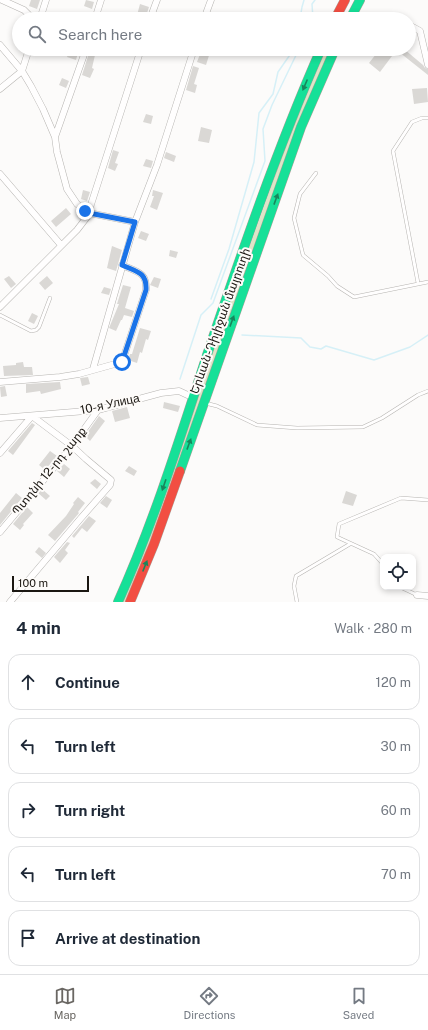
<!DOCTYPE html>
<meta charset="utf-8">
<style>
body{margin:0;font-family:"Public Sans","Noto Sans Armenian",sans-serif;background:#f2f2f3;color:#1f2937}
.controls{position:absolute;right:12px;bottom:12px;display:grid;overflow:hidden;border-radius:8px;box-shadow:0 2px 6px #0003}
.controls button{width:36px;height:36px;display:grid;place-items:center;padding:0;border:0;border-bottom:1px solid #e0e1e3;background:#fff;color:#1f2937;font:20px sans-serif}
.scale{position:absolute;left:12px;bottom:10px;width:77px;box-sizing:border-box;padding-left:4px;border:2px solid #1b1712;border-top:0;font-size:11px;line-height:14px;white-space:nowrap;color:#1b1712;-webkit-text-stroke:3px #fdfbf9;paint-order:stroke}
.stop{position:absolute;width:12px;height:12px;margin:-9px;border:3px solid #1a73e8;border-radius:50%;background:#fff}
.stop.end{background:#1a73e8;border-color:#fff;box-shadow:0 1px 4px #0008}
.list{margin:0;padding:0;list-style:none}
h2{display:flex;justify-content:space-between;align-items:center;height:52px;margin:0;padding:0 16px;font-size:17px}
h2 small{font-size:13px;font-weight:400;color:#747a83}
.list li{display:grid;grid-template-columns:26px 1fr auto;gap:12px;align-items:center;box-sizing:border-box;height:56px;margin:0 8px 8px;padding:0 8px;border:1px solid #e0e1e3;border-radius:12px}
.list b{display:block;font-size:15px;white-space:nowrap}
.list em{font-size:13px;font-style:normal;color:#747a83}
.icon{flex:none;width:22px;height:22px;fill:none;stroke:currentColor;stroke-width:2;stroke-linecap:round;stroke-linejoin:round}
.map{position:relative;flex:none;width:428px;height:602px;overflow:hidden}
.search{position:absolute;background:#fff;box-shadow:0 2px 6px #0003;left:12px;right:12px;top:12px;height:44px;display:flex;align-items:center;gap:10px;box-sizing:border-box;padding:0 14px;border-radius:22px;color:#747a83;font-size:15px}
.sheet{height:372px;background:#fff}
nav{display:flex;justify-content:space-around;align-items:center;box-sizing:border-box;height:56px;border-top:1px solid #e0e1e3;background:#fff;font-size:11px;color:#747a83}
nav a{display:grid;justify-items:center;gap:2px}
nav .on{color:#6a6763}
.map>svg:first-child{display:block}
.green{fill:#dee5c7}
.lines{fill:none;stroke-linecap:round;stroke-linejoin:round}
.stream{stroke:#d6f0f7;stroke-width:1.5}
.building{fill:#dad8d5}
.lane-casing{stroke:#b6b4b1;stroke-width:4}
.street-casing{stroke:#b6b4b1;stroke-width:7}
.fast-casing{stroke:#aca199;stroke-width:10}
.jam-casing{stroke:#aca199;stroke-width:10}
.lane{stroke:#fffefe;stroke-width:3}
.street{stroke:#fffefe;stroke-width:6}
.fast{stroke:#16e098;stroke-width:9}
.jam{stroke:#f24e42;stroke-width:9}
.oneway{fill:#18865c}
.route{stroke:#1a73e8;stroke-width:5}
.labels{text-anchor:middle;dominant-baseline:central;stroke-width:4;stroke-linejoin:round;paint-order:stroke}
.street-label{font-size:12px;fill:#1b1712;stroke:#fdfbf9}
</style>
<div class="map">
<svg width="428" height="602" viewBox="0 0 428 602">
<rect width="100%" height="100%" fill="#fcfbfa"/>
<path class="green" d="M326 49H331L128 602H123L287 142Z"/>
<g class="lines">
<path class="stream" d="M300 19 302 7 304 0
M313 19 312 4 315 0
M211 299 229 249 254 162 259 113 273 94 278 72 294 49
M242 335 301 338 310 347 321 349 326 346 374 360 410 347 428 335
M180 379 201 315 213 303 265 161 263 129 272 105 299 49"/>
</g>
<path class="building" d="M31 0H40L37 9 29 6Z
M86 0 94 2 92 9 84 6Z
M140 4 149 7 145 19H136Z
M70 49H79L76 60 67 57Z
M202 49H211L206 65 197 62Z
M380 49H391L395 52 380 72 369 63Z
M401 49H404L423 65 425 68 428 69V75L399 52Z
M89 53 95 55 92 68 94 69 90 78 82 75Z
M193 66 199 68 194 84 197 85 195 93 186 90Z
M62 78 69 81 66 88 59 85Z
M427 88 428 102 414 104 412 89Z
M146 114 153 116 151 124 143 122Z
M201 127 212 130 209 143 198 141Z
M113 150 119 152 115 163 118 164 115 171 108 168Z
M166 152 176 156 174 162 164 158Z
M146 159 153 161 151 168 143 166Z
M83 190 90 192 87 201 81 199Z
M153 190 163 193 157 210 150 207 154 196H152Z
M66 208 71 214 56 227 51 221Z
M141 231 149 234 146 241 138 238Z
M112 246 122 250 116 271 107 268Z
M170 250 178 252 176 258 169 256Z
M9 276 16 284 11 288 4 279Z
M47 276 53 283 45 290 39 283Z
M154 277 161 279 158 288 150 285Z
M123 285 131 287 125 308 134 311 132 317 124 315 122 320H121L116 331 109 328 119 304H117Z
M104 287 111 289 109 295 101 293Z
M32 313 38 316 34 324 28 321Z
M140 328 151 331 148 340 146 339 142 353 140 352 137 363 128 360 130 354H132Z
M23 362 24 367H32L33 375 4 376 3 366 16 365V363Z
M88 377 90 384 82 386 80 378Z
M60 382 61 389 41 394 40 391 26 393V384Z
M5 386 7 396 1 397 0 387Z
M164 402 180 406 178 412 163 408Z
M127 407 130 418 115 422 112 411Z
M99 416 105 421 90 441 85 436Z
M32 423 35 425 13 455 8 451Z
M50 451 57 456 45 470 39 465Z
M64 464 70 469 64 477 57 471Z
M129 466 137 471 134 476 125 471Z
M95 479 101 484 97 489 90 483Z
M42 489 50 496 46 500 38 493Z
M346 491 357 495 353 506 342 503Z
M16 493 22 498 0 525V513Z
M106 496 112 500 107 508 100 503Z
M78 497 85 503 78 512 79 513 55 541 48 535 66 516 74 504 73 503Z
M27 507 33 513 23 524 24 525 20 530 13 524Z
M89 516 96 521 87 532 82 528 74 538 72 536Z
M67 542 70 543 65 550 68 553 60 563 54 557Z
M39 547 46 553 42 558 35 552Z"/>
<g class="lines">
<g class="lane-casing">
<path id="lane" d="M316 173 300 194 294 218 303 255 328 276 337 286 354 297 428 282
M418 283 393 151 412 122 422 118H428
M0 315 31 331 36 330 39 327 50 298
M205 403 217 406 257 425 297 428 363 427 382 418 418 395 428 391
M383 564 374 554 337 537 339 524 401 498 428 500
M400 587 417 595
M297 602 294 586 296 576 350 544"/>
</g>
<g class="street-casing">
<path id="street" d="M2 0 24 10 33 19
M40 19 46 0
M95 19 101 0
M150 19 157 0
M204 19 211 0
M409 25 420 31 428 65
M0 45 22 71 31 86 43 109 55 137 57 152 67 189 77 204 89 213 135 222
M0 89 22 71 29 49
M55 137 86 49
M0 174 61 245
M0 307 77 230 87 217 141 49
M93 369 135 222 157 165 194 49
M0 382 60 377 79 374 122 362 146 290C147 272 137 272 122 265
M0 418 98 410 161 393 179 391 194 398
M0 453 32 416 72 446 86 459 111 480 110 485 81 518 10 602
M0 532 72 446 98 410
M417 595 428 596"/>
</g>
<g class="fast-casing">
<path id="fast" d="M350 19 360 0
M180 471 301 127 335 49
M118 602C154 522 180 438 207 355 242 252 277 149 321 49"/>
</g>
<g class="jam-casing">
<path id="jam" d="M335 19 345 0
M130 602 154 544 180 471"/>
</g>
<use href="#lane" class="lane"/>
<use href="#street" class="street"/>
<use href="#fast" class="fast"/>
<use href="#jam" class="jam"/>
</g>
<defs><path id="oneway-solid" d="M-6-.8H1V-3.2L6.5 0L1 3.2V.8H-6Z"/></defs>
<g class="oneway">
<use href="#oneway-solid" transform="translate(305 85) rotate(113)"/>
<use href="#oneway-solid" transform="translate(276 199) rotate(-70)"/>
<use href="#oneway-solid" transform="translate(232 321) rotate(-70)"/>
<use href="#oneway-solid" transform="translate(189 444) rotate(-70)"/>
<use href="#oneway-solid" transform="translate(164 485) rotate(109)"/>
<use href="#oneway-solid" transform="translate(145 566) rotate(-68)"/>
</g>
<g class="lines">
<path class="route" d="M85 211 89 213 135 222 122 265C137 272 147 272 146 290L122 362"/>
</g>
<g class="labels">
<g class="street-label">
<text transform="translate(220 321) rotate(-70)">Երևան-Դիլիջան մայրուղի</text>
<text transform="translate(110 404) rotate(-12)">10-я Улица</text>
<text transform="translate(49 471) rotate(-51)">Պտղնի 12-րդ շարք</text>
</g>
</g>
</svg>
<div class="controls">
<button><svg class="icon" aria-label="locate" viewBox="0 0 24 24"><circle cx="12" cy="12" r="6"/><path d="M12 2v4M12 18v4M2 12h4M18 12h4"/></svg></button>
</div>
<div class="scale">100 m</div>
<div class="stop" style="left:122px;top:362px"></div>
<div class="stop end" style="left:85px;top:211px"></div>
<div class="search"><svg class="icon" aria-label="search" viewBox="0 0 24 24"><circle cx="10" cy="10" r="6"/><path d="M15 15l6 6"/></svg>Search here</div>
</div>
<section class="sheet">
<h2>4 min<small>Walk · 280 m</small></h2>
<ul class="list">
<li><svg class="icon" aria-label="ahead" viewBox="0 0 24 24"><path d="M12 20V5M6 11l6-6 6 6"/></svg><div><b>Continue</b></div><em>120 m</em></li>
<li><svg class="icon" aria-label="left" viewBox="0 0 24 24"><path d="M17 20v-9H6M10 6l-5 5 5 5"/></svg><div><b>Turn left</b></div><em>30 m</em></li>
<li><svg class="icon" aria-label="right" viewBox="0 0 24 24"><path d="M7 20v-9h11M14 6l5 5-5 5"/></svg><div><b>Turn right</b></div><em>60 m</em></li>
<li><svg class="icon" aria-label="left" viewBox="0 0 24 24"><path d="M17 20v-9H6M10 6l-5 5 5 5"/></svg><div><b>Turn left</b></div><em>70 m</em></li>
<li><svg class="icon" aria-label="arrive" viewBox="0 0 24 24"><path d="M6 21V4h12l-3 4 3 4H6"/></svg><div><b>Arrive at destination</b></div></li>
</ul>
</section>
<nav>
<a class="on"><svg class="icon" aria-label="map" viewBox="0 0 24 24"><path d="M3 6l6-2 6 2 6-2v14l-6 2-6-2-6 2zM9 4v14M15 6v14"/></svg>Map</a>
<a><svg class="icon" aria-label="directions" viewBox="0 0 24 24"><path d="M12 3l9 9-9 9-9-9zM9 14v-3h6M13 9l2 2-2 2"/></svg>Directions</a>
<a><svg class="icon" aria-label="saved" viewBox="0 0 24 24"><path d="M7 4h10v16l-5-4-5 4z"/></svg>Saved</a>
</nav>
